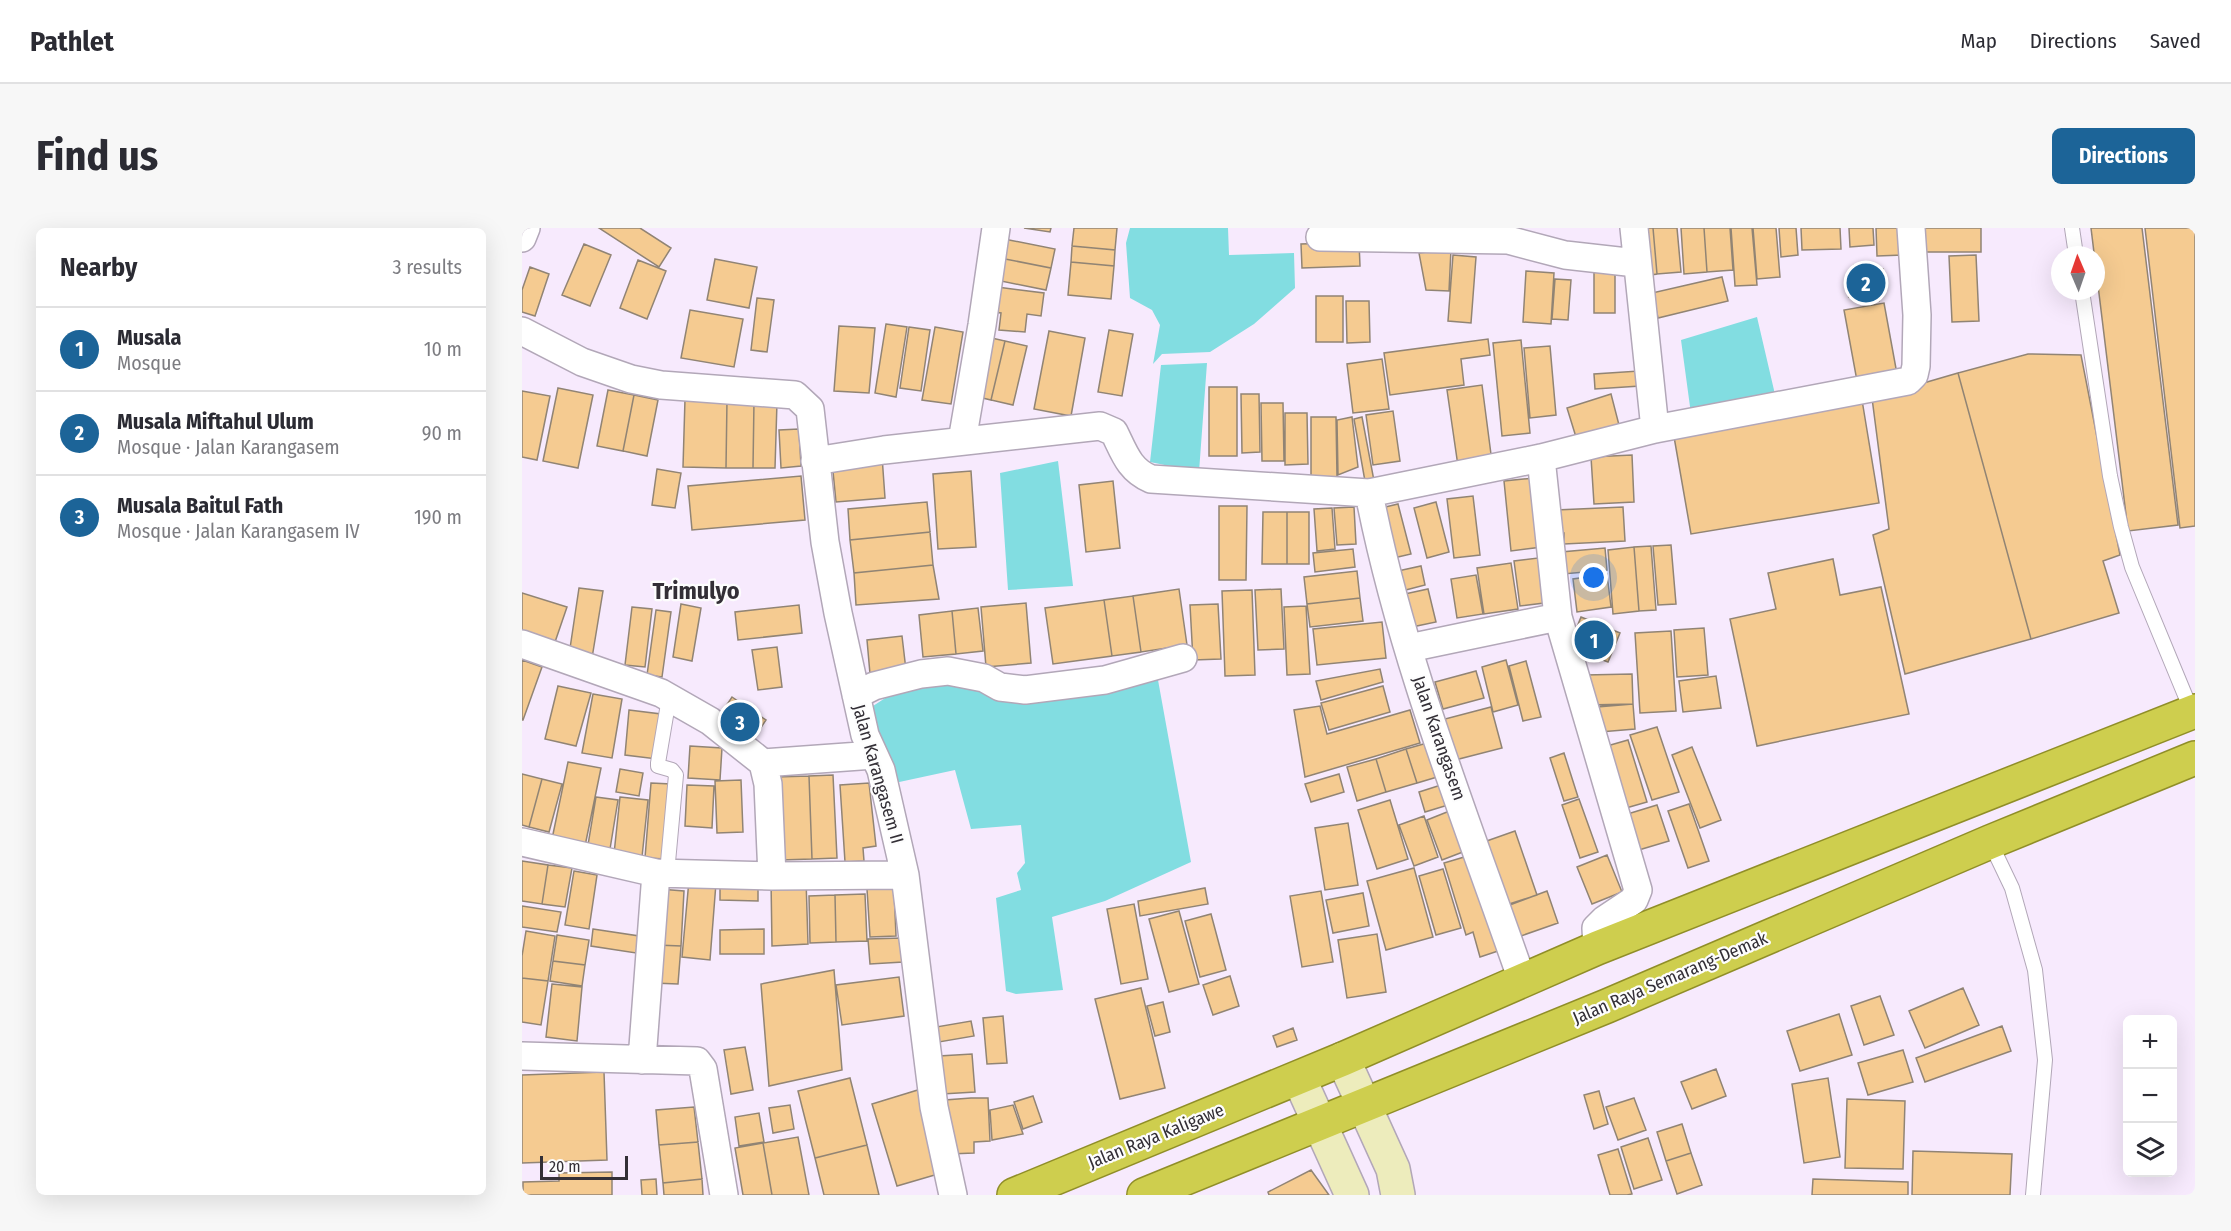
<!DOCTYPE html>
<meta charset="utf-8">
<style>
body{margin:0;font-family:"Fira Sans Condensed",sans-serif;background:#f7f7f7;color:#2b2b33}
.controls{position:absolute;right:18px;bottom:18px;display:grid;overflow:hidden;border-radius:9px;box-shadow:0 6px 24px #0002}
.controls button{width:54px;height:54px;display:grid;place-items:center;padding:0;border:0;border-bottom:2px solid #e1e1e2;background:#fff;color:#2b2b33;font:30px sans-serif}
.compass{position:absolute;left:1529px;top:18px;width:54px;height:54px;border-radius:50%;background:#fff;box-shadow:0 6px 24px #0002;rotate:358deg}
.scale{position:absolute;left:18px;bottom:15px;width:88px;box-sizing:border-box;padding-left:6px;border:3px solid #332f36;border-top:0;font-size:16px;line-height:21px;white-space:nowrap;color:#332f36;-webkit-text-stroke:4px #fdfdfd;paint-order:stroke}
.you{position:absolute;left:1072px;top:350px;width:21px;height:21px;margin:-15px;border:4px solid #fff;border-radius:50%;background:#1a73e8;box-shadow:0 0 0 9px #1a73e833}
.badge{display:grid;place-items:center;width:39px;height:39px;border-radius:50%;background:#1c6498;color:#fff;font-size:20px;font-weight:700}
.pin{position:absolute;translate:-50% -50%;border:3px solid #fff;box-shadow:0 2px 6px #0006}
.list{margin:0;padding:0;list-style:none}
h2{display:flex;justify-content:space-between;align-items:center;height:78px;margin:0;padding:0 24px;font-size:26px}
h2 small{font-size:20px;font-weight:400;color:#7c7c81}
.list li{display:grid;grid-template-columns:39px 1fr auto;gap:18px;align-items:center;box-sizing:border-box;height:84px;padding:0 24px;border-top:2px solid #e1e1e2}
.list b{display:block;font-size:22px;white-space:nowrap}
.list p{margin:0;font-size:20px;white-space:nowrap;color:#7c7c81}
.list em{font-size:20px;font-style:normal;color:#7c7c81}
.icon{flex:none;width:33px;height:33px;fill:none;stroke:currentColor;stroke-width:2;stroke-linecap:round;stroke-linejoin:round}
.map{position:relative;flex:none;width:1673px;height:967px;overflow:hidden;border-radius:9px}
header{display:flex;align-items:center;gap:36px;box-sizing:border-box;height:84px;padding:0 30px;background:#fff;border-bottom:2px solid #e1e1e2}
header strong{font-size:28px}
nav{display:flex;gap:33px;margin-inline-start:auto;font-size:21px}
.intro{display:flex;align-items:center;justify-content:space-between;box-sizing:border-box;height:144px;padding:0 36px}
h1{margin:0;font-size:42px}
.button{padding:15px 27px;border-radius:9px;background:#1c6498;color:#fff;font-size:21px;font-weight:700}
main{display:flex;gap:36px;padding:0 36px}
aside{flex:1;background:#fff;border-radius:9px;box-shadow:0 6px 24px #0002}
.map>svg:first-child{display:block}
.water{fill:#82dde1}
.building{fill:#f5cb91;stroke:#918474;stroke-width:1.5}
.lines{fill:none;stroke-linecap:round;stroke-linejoin:round}
.service-casing{stroke:#b2a7b8;stroke-width:16}
.minor-casing{stroke:#b2a7b8;stroke-width:30}
.secondary-casing{stroke:#b2a7b8;stroke-width:36}
.trunk-casing{stroke:#908e28;stroke-width:36}
.service{stroke:#fff;stroke-width:14}
.minor{stroke:#fff;stroke-width:27}
.secondary{stroke:#edecbc;stroke-width:33}
.trunk{stroke:#cece4e;stroke-width:33}
.labels{text-anchor:middle;dominant-baseline:central;stroke-width:4.5;stroke-linejoin:round;paint-order:stroke}
.street-label{font-size:18px;fill:#332f36;stroke:#fdfdfd}
.district-label{font-size:24px;font-weight:bold;fill:#332f36;stroke:#fdfdfd}
</style>
<header>
<strong>Pathlet</strong>
<nav><a>Map</a><a>Directions</a><a>Saved</a></nav>
</header>
<div class="intro"><h1>Find us</h1><a class="button">Directions</a></div>
<main>
<aside>
<h2>Nearby<small>3 results</small></h2>
<ul class="list">
<li><span class="badge">1</span><div><b>Musala</b><p>Mosque</p></div><em>10 m</em></li>
<li><span class="badge">2</span><div><b>Musala Miftahul Ulum</b><p>Mosque · Jalan Karangasem</p></div><em>90 m</em></li>
<li><span class="badge">3</span><div><b>Musala Baitul Fath</b><p>Mosque · Jalan Karangasem IV</p></div><em>190 m</em></li>
</ul>
</aside>
<div class="map">
<svg width="1673" height="967" viewBox="0 0 1673 967">
<rect width="100%" height="100%" fill="#f7eafd"/>
<path class="water" d="M608 0H706L707 27 772 25 773 60 732 96 688 124 640 126 631 136 638 97 630 82 608 70 604 15Z
M1235 89 1255 175 1169 186 1159 112Z
M685 135 677 244 628 234 639 137Z
M536 233 551 358 486 362 478 245Z
M636 452 669 634 583 673 530 689 541 762 494 766 484 763 474 670 499 662 495 645 503 635 499 597 449 601 433 542 368 556 351 478 374 463 447 455 480 474Z"/>
<path class="building" d="M77 0H118L149 20 137 39Z
M502 0H529L528 4Z
M552 0H595L593 22 550 18Z
M1119 0H1131L1135 46 1123 48Z
M1131 0H1155L1159 44 1135 46Z
M1159 0H1182L1185 44 1162 46Z
M1182 0H1208L1211 42 1185 44Z
M1209 0H1230L1235 57 1213 58Z
M1231 0H1254L1258 49 1235 51Z
M1257 0H1274L1276 27 1259 29Z
M1279 0H1318L1319 21 1280 22Z
M1327 0H1351L1352 17 1328 19Z
M1354 0H1380L1381 27 1355 28Z
M1395 0H1459V24H1395Z
M1569 0H1620L1656 297 1606 303Z
M1623 0H1673V298L1658 300Z
M482 11 533 21 529 40 478 30Z
M837 14 838 38 780 40 779 16Z
M62 16 89 27 68 78 40 67Z
M550 18 593 22 592 38 549 34Z
M929 21 927 63 904 62 897 25Z
M931 27 954 29 949 95 926 93Z
M1454 27 1457 93 1430 94 1427 28Z
M478 30 529 40 524 62 474 52Z
M193 31 235 39 227 80 185 72Z
M116 32 144 43 125 91 98 80Z
M549 34 592 38 589 71 546 67Z
M1332 37 1361 41 1357 73 1327 69Z
M8 39 27 46 13 88 0 84V62Z
M1004 43 1032 45 1029 96 1001 94Z
M1072 43H1093V85H1072Z
M1200 49 1206 73 1136 90 1130 65Z
M1033 51 1049 52 1046 92 1030 91Z
M475 59 522 65 519 88 505 86 503 104 477 102 479 85 472 84Z
M794 68H821V114H794Z
M235 70 252 72 245 124 229 122Z
M824 73H847L848 114 825 115Z
M1362 75 1375 146 1335 153 1322 82Z
M168 82 221 91 212 139 159 130Z
M364 96 385 99 374 169 353 165Z
M317 98 353 100 347 165 312 163Z
M387 99 408 102 399 163 378 160Z
M413 99 441 104 429 176 400 172Z
M587 102 611 106 600 168 576 164Z
M527 103 563 110 549 188 512 181Z
M461 108 483 113 469 172 448 167Z
M966 111 968 127 939 131 942 157 868 167 862 125Z
M999 112 1008 205 980 208 971 115Z
M483 113 505 118 491 177 469 172Z
M1028 118 1034 187 1008 190 1002 120Z
M1506 126 1559 127 1598 327 1581 333 1597 385 1509 411 1436 145Z
M860 131 867 181 831 185 825 136Z
M1117 143 1118 158 1073 161 1072 146Z
M1436 145 1509 411 1383 446 1351 307 1367 301 1350 170Z
M960 157 970 234 936 238 925 162Z
M687 159H715V228H687Z
M36 160 71 167 56 240 21 233Z
M86 162 112 167 101 223 75 218Z
M0 163 28 168 15 232 0 229Z
M719 166H737L738 224 720 225Z
M1089 166 1097 197 1054 209 1045 180Z
M112 167 136 172 125 228 101 223Z
M163 171 205 172 204 240 161 239Z
M205 172 232 173 231 240H204Z
M1340 172 1357 275 1169 306 1151 203Z
M232 173 255 174 253 240H231Z
M739 175H761L762 233H740Z
M871 183 878 233 851 237 844 187Z
M763 185H785L786 236 763 237Z
M789 189H814L815 249H789Z
M830 189 836 239 816 247 815 192Z
M840 189 853 258 844 259 832 191Z
M277 201 279 238 259 240 257 202Z
M1110 227 1112 274 1072 276 1069 229Z
M360 228 363 270 314 274 310 233Z
M135 241 159 245 153 280 130 277Z
M449 243 454 319 416 321 411 246Z
M279 248 283 292 170 302 166 258Z
M1013 250 1020 319 989 323 982 253Z
M591 253 598 320 564 324 557 257Z
M951 268 958 327 932 330 925 271Z
M405 274 408 304 328 312 326 281Z
M914 274 927 324 905 330 892 280Z
M876 276 889 326 867 331 855 281Z
M697 278H725L724 352H697Z
M832 279 834 316 815 317 812 280Z
M1101 279 1103 313 1042 316V305H1036L1034 282Z
M810 280 813 321 795 323 792 281Z
M741 284H765V336H740Z
M765 284H787V336H765Z
M408 304 411 337 332 345 328 312Z
M1149 317 1154 376 1136 377 1131 318Z
M1129 318 1134 382 1117 383 1112 319Z
M1112 319 1117 383 1091 386 1086 322Z
M1083 320 1085 342 1041 346 1039 324Z
M831 321 833 339 793 344 791 325Z
M1016 330 1022 375 998 378 992 333Z
M1311 331 1318 367 1359 359 1387 486 1235 518 1208 391 1254 381 1246 345Z
M989 335 996 381 962 386 955 340Z
M411 337 417 371 334 377 332 345Z
M899 338 903 357 876 364 871 344Z
M835 343 838 370 785 376 782 349Z
M1085 346 1089 379 1055 384 1051 351Z
M954 347 961 386 935 390 929 351Z
M57 360 81 363 70 430 47 427Z
M657 361 665 417 619 424 611 368Z
M759 361 762 421 736 422 733 362Z
M906 361 914 394 885 400 878 367Z
M730 362 733 447 703 448 700 363Z
M0 365 45 379 33 414 0 404Z
M611 368 619 424 590 428 582 372Z
M838 370 841 393 788 399 785 376Z
M582 372 590 428 531 436 523 380Z
M504 375 509 435 464 439 459 379Z
M159 376 179 380 170 433 151 429Z
M696 376 699 431 671 432 668 377Z
M277 377 280 405 216 412 213 384Z
M784 378 788 446 765 447 762 379Z
M110 379 130 381 123 439 103 437Z
M456 380 461 423 434 426 430 383Z
M134 382 149 384 140 449 125 447Z
M430 383 434 426 401 429 397 387Z
M1059 389 1098 405 1086 434 1047 419Z
M860 394 864 430 795 437 791 401Z
M1182 400 1186 447 1155 449 1152 402Z
M1149 403 1154 483 1118 485 1113 405Z
M380 408 384 442 348 446 345 412Z
M255 419 260 459 236 462 230 422Z
M0 432 20 439 1 492H0Z
M984 432 996 477 971 484 960 439Z
M1004 433 1019 489 1001 493 987 438Z
M858 441 861 454 799 472 794 453Z
M954 443 962 470 921 481 913 454Z
M1110 446 1111 476 1064 477 1063 447Z
M1194 448 1199 480 1161 484 1157 453Z
M36 458 69 465 54 518 23 511Z
M861 458 868 484 807 502 799 475Z
M71 466 100 471 90 530 60 525Z
M210 469 244 492 226 519 192 496Z
M1111 476 1113 501 1078 504 1075 479Z
M798 478 805 506 888 482 898 515 783 549 772 482Z
M969 479 980 520 933 532 923 491Z
M107 482 139 486 135 531 103 527Z
M1135 499 1157 564 1130 572 1108 507Z
M1106 512 1125 574 1097 582 1078 520Z
M912 513 922 547 895 555 884 521Z
M168 518 200 520 198 552 166 550Z
M1170 519 1199 592 1178 600 1150 527Z
M884 521 895 555 864 564 854 531Z
M1042 525 1056 569 1042 573 1028 530Z
M854 531 864 564 835 573 825 539Z
M46 534 79 540 63 618 30 611Z
M98 541 121 545 117 568 94 564Z
M0 546 20 551 7 599 0 597Z
M817 546 822 564 789 574 783 556Z
M311 547 315 630 290 631 287 548Z
M287 548 290 631 258 632 254 549Z
M20 551 40 556 27 604 7 599Z
M219 552 221 604 195 605 193 553Z
M129 555 149 556 144 631 123 630Z
M347 555 354 618 341 620 342 633 323 634 318 557Z
M165 557 192 558 190 600 163 598Z
M919 557 926 577 903 584 897 564Z
M74 569 96 572 88 621 66 617Z
M98 569 126 572 120 629 92 626Z
M1057 571 1076 624 1058 630 1040 577Z
M868 572 886 631 855 641 836 582Z
M1167 576 1187 633 1166 640 1146 583Z
M1135 577 1147 613 1110 624 1099 588Z
M930 582 946 622 920 632 905 592Z
M902 588 916 629 892 638 877 597Z
M826 595 836 657 803 662 793 600Z
M993 603 1015 667 981 678 959 615Z
M949 627 979 722 958 729 951 704 944 707 922 635Z
M1085 627 1100 664 1070 676 1055 639Z
M0 633 26 637 20 676 0 673Z
M26 637 50 640 43 679 20 676Z
M892 640 911 709 864 722 845 653Z
M921 641 939 700 914 707 897 648Z
M52 643 75 647 67 701 43 697Z
M284 651 286 716 250 718 249 652Z
M167 652 194 655 188 732 160 729Z
M198 652H236V673L198 672Z
M372 660 374 708 348 709 345 661Z
M683 660 686 676 618 688 616 673Z
M137 661 162 663 159 718 134 717Z
M799 663 811 734 780 739 768 668Z
M1025 663 1036 695 996 709 985 678Z
M841 665 847 698 811 705 804 672Z
M343 666 345 713 314 714 313 667Z
M313 667 314 714 288 715 287 668Z
M612 676 626 751 599 756 585 681Z
M0 678 39 684 35 704 0 699Z
M657 683 677 756 647 764 627 691Z
M689 686 704 742 678 749 663 693Z
M71 701 117 708 114 725 69 718Z
M242 701V726H198V702Z
M4 703 33 708 26 753 0 750V728Z
M855 706 864 764 825 770 816 712Z
M35 707 67 712 63 737 31 733Z
M380 710 381 734 348 736 346 711Z
M134 717 159 718 156 756 131 755Z
M31 733 63 737 60 758 28 753Z
M312 742 320 842 247 858 239 756Z
M708 748 717 778 691 787 681 757Z
M377 749 382 788 320 797 314 757Z
M0 750 26 753 19 797 0 794Z
M30 756 60 759 55 813 24 809Z
M619 760 643 860 598 871 573 771Z
M1441 760 1457 797 1403 820 1387 783Z
M1358 768 1372 807 1342 817 1329 778Z
M641 774 648 804 633 808 625 778Z
M1317 786 1330 827 1278 843 1265 803Z
M481 788 485 835 465 836 461 790Z
M449 793 452 808 417 814 414 799Z
M1480 798 1489 823 1403 854 1394 830Z
M771 800 775 812 755 819 751 808Z
M223 819 231 862 209 866 202 822Z
M1381 822 1391 854 1346 867 1336 835Z
M450 826 453 864 420 866 417 828Z
M1194 841 1204 868 1170 881 1159 854Z
M82 844 85 932 0 935V847Z
M328 850 345 917 293 930 276 863Z
M1306 850 1318 929 1282 935 1270 856Z
M399 861 423 944 375 958 350 876Z
M1077 863 1086 896 1072 901 1062 867Z
M511 868 520 894 501 901 492 874Z
M449 870H466L468 913 452 914V925L427 926 423 872Z
M1112 870 1124 902 1096 912 1084 879Z
M1325 871 1383 873 1381 941 1323 940Z
M268 877 272 901 251 905 247 880Z
M491 877 501 906 470 912 468 882Z
M172 879 176 914 137 917 134 882Z
M237 885 242 914 217 918 213 889Z
M1160 896 1169 925 1144 933 1135 904Z
M276 909 287 967H250L241 915Z
M1126 910 1140 952 1112 961 1099 919Z
M176 914 180 951 141 955 137 917Z
M241 915 250 967H221L213 920Z
M345 917 357 967H302L293 930Z
M1096 921 1110 966 1105 967H1088L1076 927Z
M1391 923 1490 926 1488 967H1390Z
M1169 925 1180 957 1155 966 1144 933Z
M789 942 807 967H747L746 964Z
M90 944V967H1V954L37 953V945Z
M134 951 135 967H120L119 952Z
M180 951 181 967H142L141 955Z
M1291 951 1386 954V967H1290Z"/>
<g class="lines">
<g class="service-casing">
<path id="service" d="M1550 0 1554 27
M1560 63 1588 248 1599 299 1610 339 1670 484
M1468 614 1490 660 1513 742 1523 832 1511 967
M145 645 154 547 150 542 136 538V535L147 470"/>
</g>
<g class="minor-casing">
<path id="minor" d="M1112 0 1133 201
M798 9 986 12 1043 27 1114 35
M0 10 4 0
M0 103 60 134 109 151 139 157 273 167 288 181 303 314 316 385 343 507 359 542 383 647 412 879 431 967
M440 213 460 97 474 0
M1019 230 1036 389 1116 662 1112 672 1082 692 1074 700 1075 720
M293 233 362 222 578 198 592 204C602 224 607 242 629 251L847 265 1019 230 1133 201 1386 153 1392 147 1394 138 1395 87 1389 0
M847 265C879 430 945 593 1000 752
M0 416 139 465 188 493 241 535 246 556 250 648
M887 420 1036 389
M334 467 352 458 399 446 426 443 462 450 478 459 503 462 583 452 661 430
M241 535 352 527
M0 614 134 645 250 648 383 647
M0 828 175 833 181 841 202 967
M120 832 134 645"/>
</g>
<g class="secondary-casing">
<path id="secondary" d="M821 831 871 941 876 967
M777 850 830 967"/>
</g>
<g class="trunk-casing">
<path id="trunk" d="M492 967 821 831 1075 720 1673 483
M622 967 1085 778 1468 614 1673 530"/>
</g>
<use href="#service" class="service"/>
<use href="#minor" class="minor"/>
<use href="#secondary" class="secondary"/>
<use href="#trunk" class="trunk"/>
</g>
<g class="labels">
<g class="street-label">
<text transform="translate(917 510) rotate(71)">Jalan Karangasem</text>
<text transform="translate(356 546) rotate(74)">Jalan Karangasem II</text>
<text transform="translate(1148 750) rotate(-23)">Jalan Raya Semarang-Demak</text>
<text transform="translate(634 908) rotate(-22)">Jalan Raya Kaligawe</text>
</g>
<g class="district-label">
<text x="174" y="363">Trimulyo</text>
</g>
</g>
</svg>
<div class="controls">
<button>+</button>
<button>−</button>
<button><svg class="icon" aria-label="layers" viewBox="0 0 24 24"><path d="M12 4l9 5-9 5-9-5zM3 14l9 5 9-5"/></svg></button>
</div>
<svg class="compass" viewBox="-18 -18 36 36"><path d="M0-13l5 13h-10z" fill="#e53935"/><path d="M0 13l5-13h-10z" fill="#7c7c81"/></svg>
<div class="scale">20 m</div>
<div class="you"></div>
<div class="pin badge" style="left:1072px;top:412px">1</div>
<div class="pin badge" style="left:1344px;top:55px">2</div>
<div class="pin badge" style="left:218px;top:494px">3</div>
</div>
</main>
